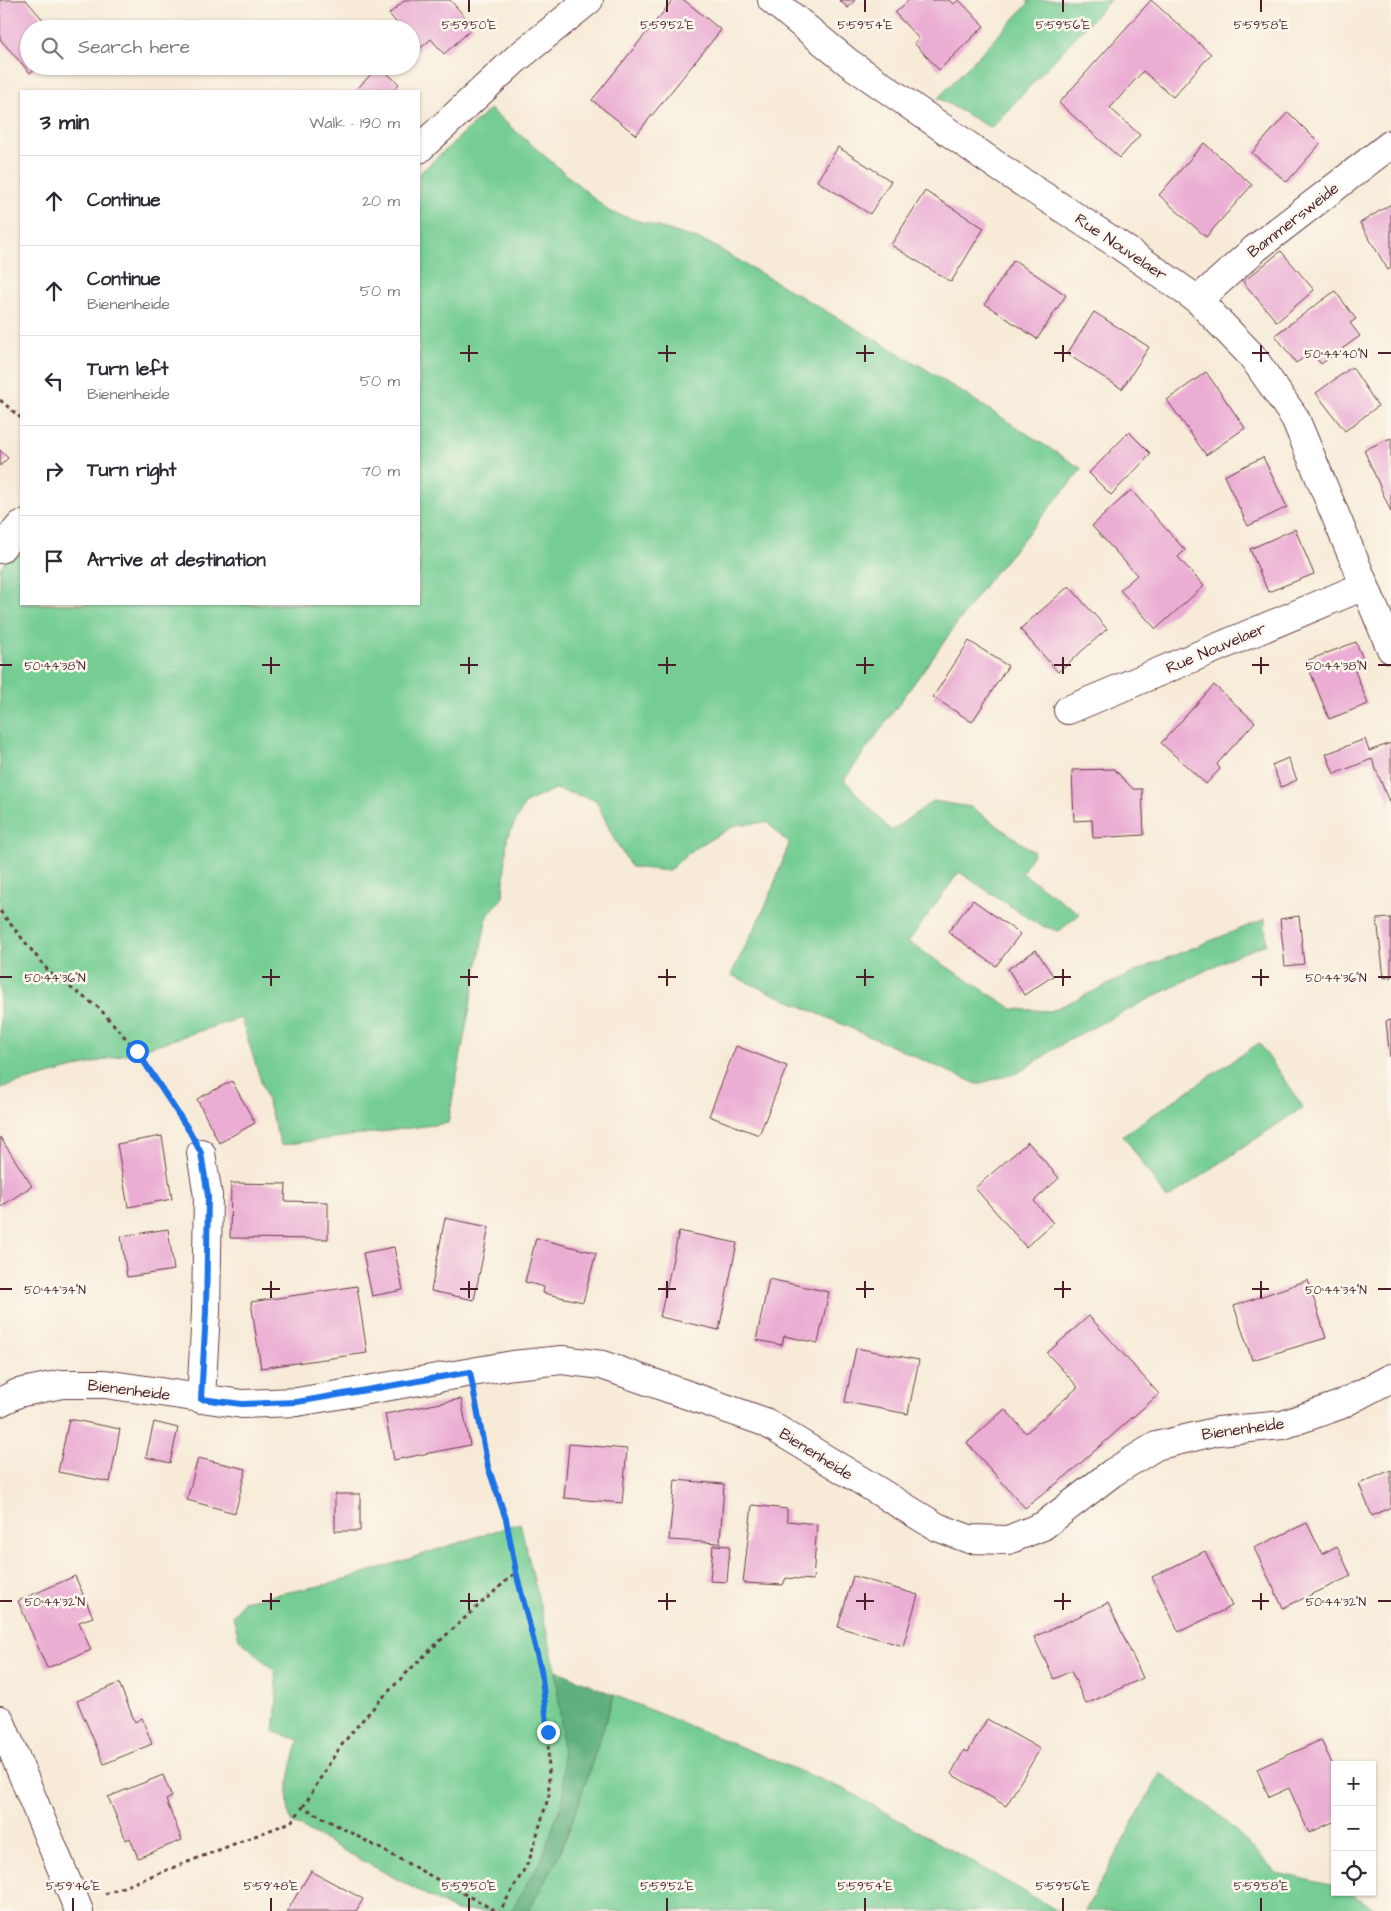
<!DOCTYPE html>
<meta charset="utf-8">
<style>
body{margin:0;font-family:"Architects Daughter",sans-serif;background:#f7f7f7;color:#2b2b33}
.controls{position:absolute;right:15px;bottom:15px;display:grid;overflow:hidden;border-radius:0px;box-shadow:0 1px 4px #0004}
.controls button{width:45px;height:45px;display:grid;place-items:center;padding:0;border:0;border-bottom:1px solid #e1e1e2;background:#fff;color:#2b2b33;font:25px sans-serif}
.stop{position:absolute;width:15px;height:15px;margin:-11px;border:4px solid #1a73e8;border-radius:50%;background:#fff}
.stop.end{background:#1a73e8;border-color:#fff;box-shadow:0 1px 5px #0008}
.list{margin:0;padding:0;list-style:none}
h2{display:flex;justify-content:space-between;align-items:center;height:65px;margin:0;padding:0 20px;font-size:21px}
h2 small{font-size:16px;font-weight:400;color:#7c7c81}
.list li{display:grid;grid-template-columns:32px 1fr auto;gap:15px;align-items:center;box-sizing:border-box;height:90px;padding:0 20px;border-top:1px solid #e1e1e2}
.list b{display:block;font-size:19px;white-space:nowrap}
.list p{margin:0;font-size:16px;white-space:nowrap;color:#7c7c81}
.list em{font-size:16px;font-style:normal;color:#7c7c81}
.icon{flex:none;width:28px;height:28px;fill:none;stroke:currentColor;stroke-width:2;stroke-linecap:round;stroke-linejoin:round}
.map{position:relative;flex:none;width:1391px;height:1911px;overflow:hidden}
.search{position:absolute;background:#fff;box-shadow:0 1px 4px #0004;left:20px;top:20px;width:400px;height:55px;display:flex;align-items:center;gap:12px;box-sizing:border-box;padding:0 18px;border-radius:28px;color:#7c7c81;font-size:19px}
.panel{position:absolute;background:#fff;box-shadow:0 1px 4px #0004;left:20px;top:90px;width:400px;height:515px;border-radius:0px}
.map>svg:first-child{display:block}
.green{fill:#74cd93;stroke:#5f765f}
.forest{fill:#5fb07d;stroke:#546854}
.building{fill:#ebadd3}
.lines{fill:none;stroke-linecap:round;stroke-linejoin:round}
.minor-casing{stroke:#643e45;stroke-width:30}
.path{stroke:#643e45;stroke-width:3;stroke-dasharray:4 4;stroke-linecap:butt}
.minor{stroke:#fff;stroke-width:28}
.route{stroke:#1a73e8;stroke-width:6}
.ticks{fill:none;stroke:#4a1f2b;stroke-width:2}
.labels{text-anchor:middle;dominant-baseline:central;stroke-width:5;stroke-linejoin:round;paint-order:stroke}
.street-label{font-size:16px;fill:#4a1f2b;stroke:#fbf7ec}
.ticks-label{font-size:12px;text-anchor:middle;fill:#4a1f2b;stroke:#fbf7ec;stroke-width:5;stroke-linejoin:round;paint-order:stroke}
</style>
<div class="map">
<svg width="1391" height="1911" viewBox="0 0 1391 1911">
<rect width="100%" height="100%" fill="#fbf7ec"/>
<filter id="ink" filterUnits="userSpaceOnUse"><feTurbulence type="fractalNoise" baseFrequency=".02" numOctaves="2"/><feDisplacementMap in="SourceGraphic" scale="10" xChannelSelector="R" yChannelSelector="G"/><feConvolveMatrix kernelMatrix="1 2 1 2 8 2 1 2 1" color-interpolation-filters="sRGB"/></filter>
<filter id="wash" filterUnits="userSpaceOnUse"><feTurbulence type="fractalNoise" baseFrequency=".0096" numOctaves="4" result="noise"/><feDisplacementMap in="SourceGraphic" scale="20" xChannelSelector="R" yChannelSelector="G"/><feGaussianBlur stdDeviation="1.12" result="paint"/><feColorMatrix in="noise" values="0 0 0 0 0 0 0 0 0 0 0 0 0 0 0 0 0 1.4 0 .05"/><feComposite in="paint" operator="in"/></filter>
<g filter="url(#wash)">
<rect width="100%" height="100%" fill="#f7ebd8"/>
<path class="green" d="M1026 0H1110L991 128 938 98 1029 3Z
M490 109 610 212 707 242 924 368 1082 469 987 582 844 780 891 831 933 801 971 807 1034 852 1022 873 1080 914 1059 931 1039 925 959 872 908 942 1013 1009 1051 1011 1150 965 1265 919 1266 944 1232 957 1070 1039 1018 1073 977 1084 731 975 767 903 789 844 767 822 736 825 695 848 668 871 631 867 614 839 596 800 555 789 525 803 507 838 503 897 487 916 448 1123 281 1145 241 1018 137 1051 0 1088V568L21 544V604H419V174Z
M1259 1043 1303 1107 1167 1199 1123 1135Z
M520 1523 556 1670 562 1734 564 1797 541 1860 511 1911H456L291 1822C283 1794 291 1767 299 1740L274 1732 277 1700 275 1671 239 1639 233 1616 243 1601 334 1583Z
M614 1695 846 1790 1058 1911H528L557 1860 578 1805Z
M1160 1773 1220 1815 1277 1873 1335 1886V1892H1348L1379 1911H1085Z"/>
<path class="forest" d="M556 1670 614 1695 578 1805 557 1860 528 1911H511L541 1860 564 1797 562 1734Z"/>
<g id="blocks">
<path class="building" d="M0 0H26L51 29H29V66H38L30 73 0 39Z
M405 0H450L474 27 444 54 431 39 416 52 411 47V29H402L389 14Z
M673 0H684L721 30 636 135 592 100Z
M839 0H855L848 8Z
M909 0H949L953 4 959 0 984 26 939 70 914 43 919 39 895 13Z
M1151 0 1211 54 1173 97 1143 71 1110 108 1140 135 1120 158 1059 103Z
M379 66 399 84 393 91H355Z
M1288 112 1320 144 1287 182 1252 153Z
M1204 143 1252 185 1206 237 1159 195Z
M838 147 891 181 870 214 817 181Z
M925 191 984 228 951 282 891 245Z
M1391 204V268L1388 270 1360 223Z
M1281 251 1314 290 1277 322 1243 282Z
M1014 260 1066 295 1037 339 985 304Z
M1335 291 1356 319 1350 323 1360 336 1321 364 1312 352 1296 363 1275 335Z
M1094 312 1149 347 1122 389 1067 354Z
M1352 367 1378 406 1345 431 1316 393Z
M1206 372 1245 428 1206 455 1167 400Z
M1129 432 1151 454 1111 495 1089 473Z
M1391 438V512L1364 450Z
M0 450 8 458 0 466Z
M1263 457 1287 507 1248 526 1224 476Z
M1131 490 1185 550 1178 557 1204 586 1156 629 1120 590 1137 575 1092 526Z
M1295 529 1314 574 1268 592 1250 549Z
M1069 586 1107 629 1058 672 1020 629Z
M969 641 1008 666 972 722 933 697Z
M1356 642 1366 666 1355 671 1368 704 1329 719 1306 661Z
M1214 685 1255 722 1217 764 1220 769 1206 784 1161 743Z
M1365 739 1369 751 1391 743V807L1372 759 1334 774 1326 754Z
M1288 758 1297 780 1281 787 1272 765Z
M1114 769 1133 789H1142L1144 835 1093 838 1092 820 1074 821 1072 770Z
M973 900 1020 934 996 966 948 932Z
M1299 916 1304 964 1285 966 1280 919Z
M1391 918V977L1384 978 1377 919Z
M1036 950 1053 976 1024 995 1008 969Z
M1391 1020V1058H1390L1386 1021Z
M736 1046 787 1066 759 1135 709 1116Z
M232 1081 255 1123 219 1143 197 1099Z
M162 1136 172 1199 128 1207 117 1144Z
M0 1137 32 1186 0 1207Z
M1028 1142 1059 1178 1034 1201 1053 1223 1026 1247 975 1188Z
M231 1183 286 1184 285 1201 328 1202V1239L230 1238Z
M445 1218 489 1227 474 1300 431 1291Z
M168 1229 174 1270 127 1277 121 1236Z
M679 1231 737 1243 719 1330 660 1317Z
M536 1238 596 1253 583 1302 543 1293 544 1287 525 1282Z
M394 1247 403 1290 372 1296 363 1253Z
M769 1279 829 1292 818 1343 784 1336 782 1345 756 1340Z
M1308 1280 1326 1338 1252 1360 1234 1306Z
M357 1286 367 1353 261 1368 251 1302Z
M1089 1316 1159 1394 1065 1477 1025 1508 967 1443 1005 1409 1026 1433 1078 1387 1047 1353Z
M856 1348 919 1360 908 1414 845 1402Z
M461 1399 470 1445 394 1460 385 1414Z
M69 1419 120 1429 110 1482 58 1472Z
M154 1422 178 1428 170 1463 146 1457Z
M569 1444 627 1449 622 1503 564 1498Z
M198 1458 246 1469 235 1513 187 1500Z
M1391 1470V1507L1372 1516 1359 1484Z
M675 1480 724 1484 720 1543 669 1540Z
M335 1494H360V1531H335Z
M752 1505 787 1509V1521L817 1524 813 1580 786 1578 783 1585 743 1583Z
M1307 1523 1322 1554 1337 1546 1351 1576 1283 1608 1254 1548Z
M713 1545 730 1546 727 1582 710 1581Z
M1205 1551 1232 1606 1179 1632 1152 1577Z
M75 1576 93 1617 79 1622 91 1650 47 1668 18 1601Z
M853 1576 918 1595 903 1646 838 1627Z
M1108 1603 1143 1678 1086 1704 1071 1671 1054 1679 1034 1637Z
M119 1683 135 1722 142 1718 152 1744 104 1764 77 1701Z
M987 1719 1040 1749 1006 1806 951 1774 964 1750 968 1752Z
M1321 1740 1335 1770V1821L1309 1833 1289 1788 1269 1797 1257 1769Z
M163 1775 172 1797 166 1800 182 1840 138 1858 130 1838 126 1840 108 1797Z
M311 1871 363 1899 356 1911H287Z"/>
</g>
</g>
<g filter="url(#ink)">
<use href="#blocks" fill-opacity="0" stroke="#643e45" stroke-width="1"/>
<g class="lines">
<g class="minor-casing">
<path id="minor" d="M772 0 849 63 1002 169 1119 245 1198 300 1252 356 1295 418 1391 649
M419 149 516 59 589 0
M1198 300 1256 248 1391 144
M0 549 21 525
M1068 710 1364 586
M201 1399 206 1312 208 1196 201 1153
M0 1402 18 1393 62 1384H105L242 1404 297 1402 513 1365 562 1360 602 1365 765 1422 937 1527 969 1539 1008 1540 1043 1526 1112 1473 1156 1446 1218 1431 1283 1425 1340 1405 1391 1378
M0 1720 79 1911"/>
</g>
<path class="path" d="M0 400 21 418
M0 911 50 973 99 1008 137 1051 186 1126
M476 1402 488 1467 506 1519 516 1572 541 1670 548 1732 549 1795 529 1861 500 1911
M303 1807C316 1787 327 1765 341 1746 392 1681 455 1627 516 1572
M105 1894 291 1822 303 1807 496 1911"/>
<use href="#minor" class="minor"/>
</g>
</g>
<g class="lines" filter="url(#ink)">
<path class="route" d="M137 1051 190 1132 201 1153 208 1196 206 1312 201 1399 242 1404 297 1402 470 1372 488 1467 506 1519 516 1572 541 1670 548 1732"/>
</g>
<path class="ticks" d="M469 0V12M667 0V12M865 0V12M1063 0V12M1261 0V12M469 345V362M667 345V362M865 345V362M1063 345V362M1261 345V362M460 353H478M658 353H676M856 353H874M1054 353H1071M1252 353H1269M1378 353H1391M271 657V674M469 657V674M667 657V674M865 657V674M1063 657V674M1261 657V674M0 665H12M262 665H280M460 665H478M658 665H676M856 665H874M1054 665H1071M1252 665H1269M1378 665H1391M271 969V986M469 969V986M667 969V986M865 969V986M1063 969V986M1261 969V986M0 977H12M262 977H280M460 977H478M658 977H676M856 977H874M1054 977H1071M1252 977H1269M1378 977H1391M271 1281V1298M469 1281V1298M667 1281V1298M865 1281V1298M1063 1281V1298M1261 1281V1298M0 1289H12M262 1289H280M460 1289H478M658 1289H676M856 1289H874M1054 1289H1071M1252 1289H1269M1378 1289H1391M271 1593V1610M469 1593V1610M667 1593V1610M865 1593V1610M1063 1593V1610M1261 1593V1610M0 1601H12M262 1601H280M460 1601H478M658 1601H676M856 1601H874M1054 1601H1071M1252 1601H1269M1378 1601H1391M73 1898V1911M271 1898V1911M469 1898V1911M667 1898V1911M865 1898V1911M1063 1898V1911M1261 1898V1911"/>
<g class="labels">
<g class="street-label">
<text transform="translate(1293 220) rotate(-38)">Bammersweide</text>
<text transform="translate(1121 247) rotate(34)">Rue Nouvelaer</text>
<text transform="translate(1216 648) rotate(-23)">Rue Nouvelaer</text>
<text transform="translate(129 1390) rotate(7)">Bienenheide</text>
<text transform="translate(1243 1429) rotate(-8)">Bienenheide</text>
<text transform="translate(816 1454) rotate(32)">Bienenheide</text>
</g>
</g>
<g class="ticks-label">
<text x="469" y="29">5°59'50"E</text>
<text x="667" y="29">5°59'52"E</text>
<text x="865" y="29">5°59'54"E</text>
<text x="1063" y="29">5°59'56"E</text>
<text x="1261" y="29">5°59'58"E</text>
<text x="1336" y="358">50°44'40"N</text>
<text x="55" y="670">50°44'38"N</text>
<text x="1336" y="670">50°44'38"N</text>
<text x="55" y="982">50°44'36"N</text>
<text x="1336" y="982">50°44'36"N</text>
<text x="55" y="1294">50°44'34"N</text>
<text x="1336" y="1294">50°44'34"N</text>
<text x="55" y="1606">50°44'32"N</text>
<text x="1336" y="1606">50°44'32"N</text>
<text x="73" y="1890">5°59'46"E</text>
<text x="271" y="1890">5°59'48"E</text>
<text x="469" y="1890">5°59'50"E</text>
<text x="667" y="1890">5°59'52"E</text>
<text x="865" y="1890">5°59'54"E</text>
<text x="1063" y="1890">5°59'56"E</text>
<text x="1261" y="1890">5°59'58"E</text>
</g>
</svg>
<div class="controls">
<button>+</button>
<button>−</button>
<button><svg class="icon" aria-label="locate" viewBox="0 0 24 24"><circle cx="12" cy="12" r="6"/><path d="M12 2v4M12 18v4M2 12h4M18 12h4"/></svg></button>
</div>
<div class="stop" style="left:137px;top:1051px"></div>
<div class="stop end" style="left:548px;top:1732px"></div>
<div class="search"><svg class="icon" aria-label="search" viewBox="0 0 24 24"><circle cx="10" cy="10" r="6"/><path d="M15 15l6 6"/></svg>Search here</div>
<section class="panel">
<h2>3 min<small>Walk · 190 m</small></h2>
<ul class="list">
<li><svg class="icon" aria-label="ahead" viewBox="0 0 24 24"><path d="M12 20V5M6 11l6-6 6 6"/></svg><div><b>Continue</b></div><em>20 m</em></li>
<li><svg class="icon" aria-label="ahead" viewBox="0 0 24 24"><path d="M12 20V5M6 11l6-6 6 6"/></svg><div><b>Continue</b><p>Bienenheide</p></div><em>50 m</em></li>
<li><svg class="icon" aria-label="left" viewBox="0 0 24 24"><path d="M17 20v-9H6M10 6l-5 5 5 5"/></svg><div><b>Turn left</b><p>Bienenheide</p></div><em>50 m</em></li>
<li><svg class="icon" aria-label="right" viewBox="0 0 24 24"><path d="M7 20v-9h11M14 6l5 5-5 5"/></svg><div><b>Turn right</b></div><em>70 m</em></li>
<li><svg class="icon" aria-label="arrive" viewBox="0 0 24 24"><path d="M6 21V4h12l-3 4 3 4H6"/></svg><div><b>Arrive at destination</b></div></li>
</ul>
</section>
</div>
